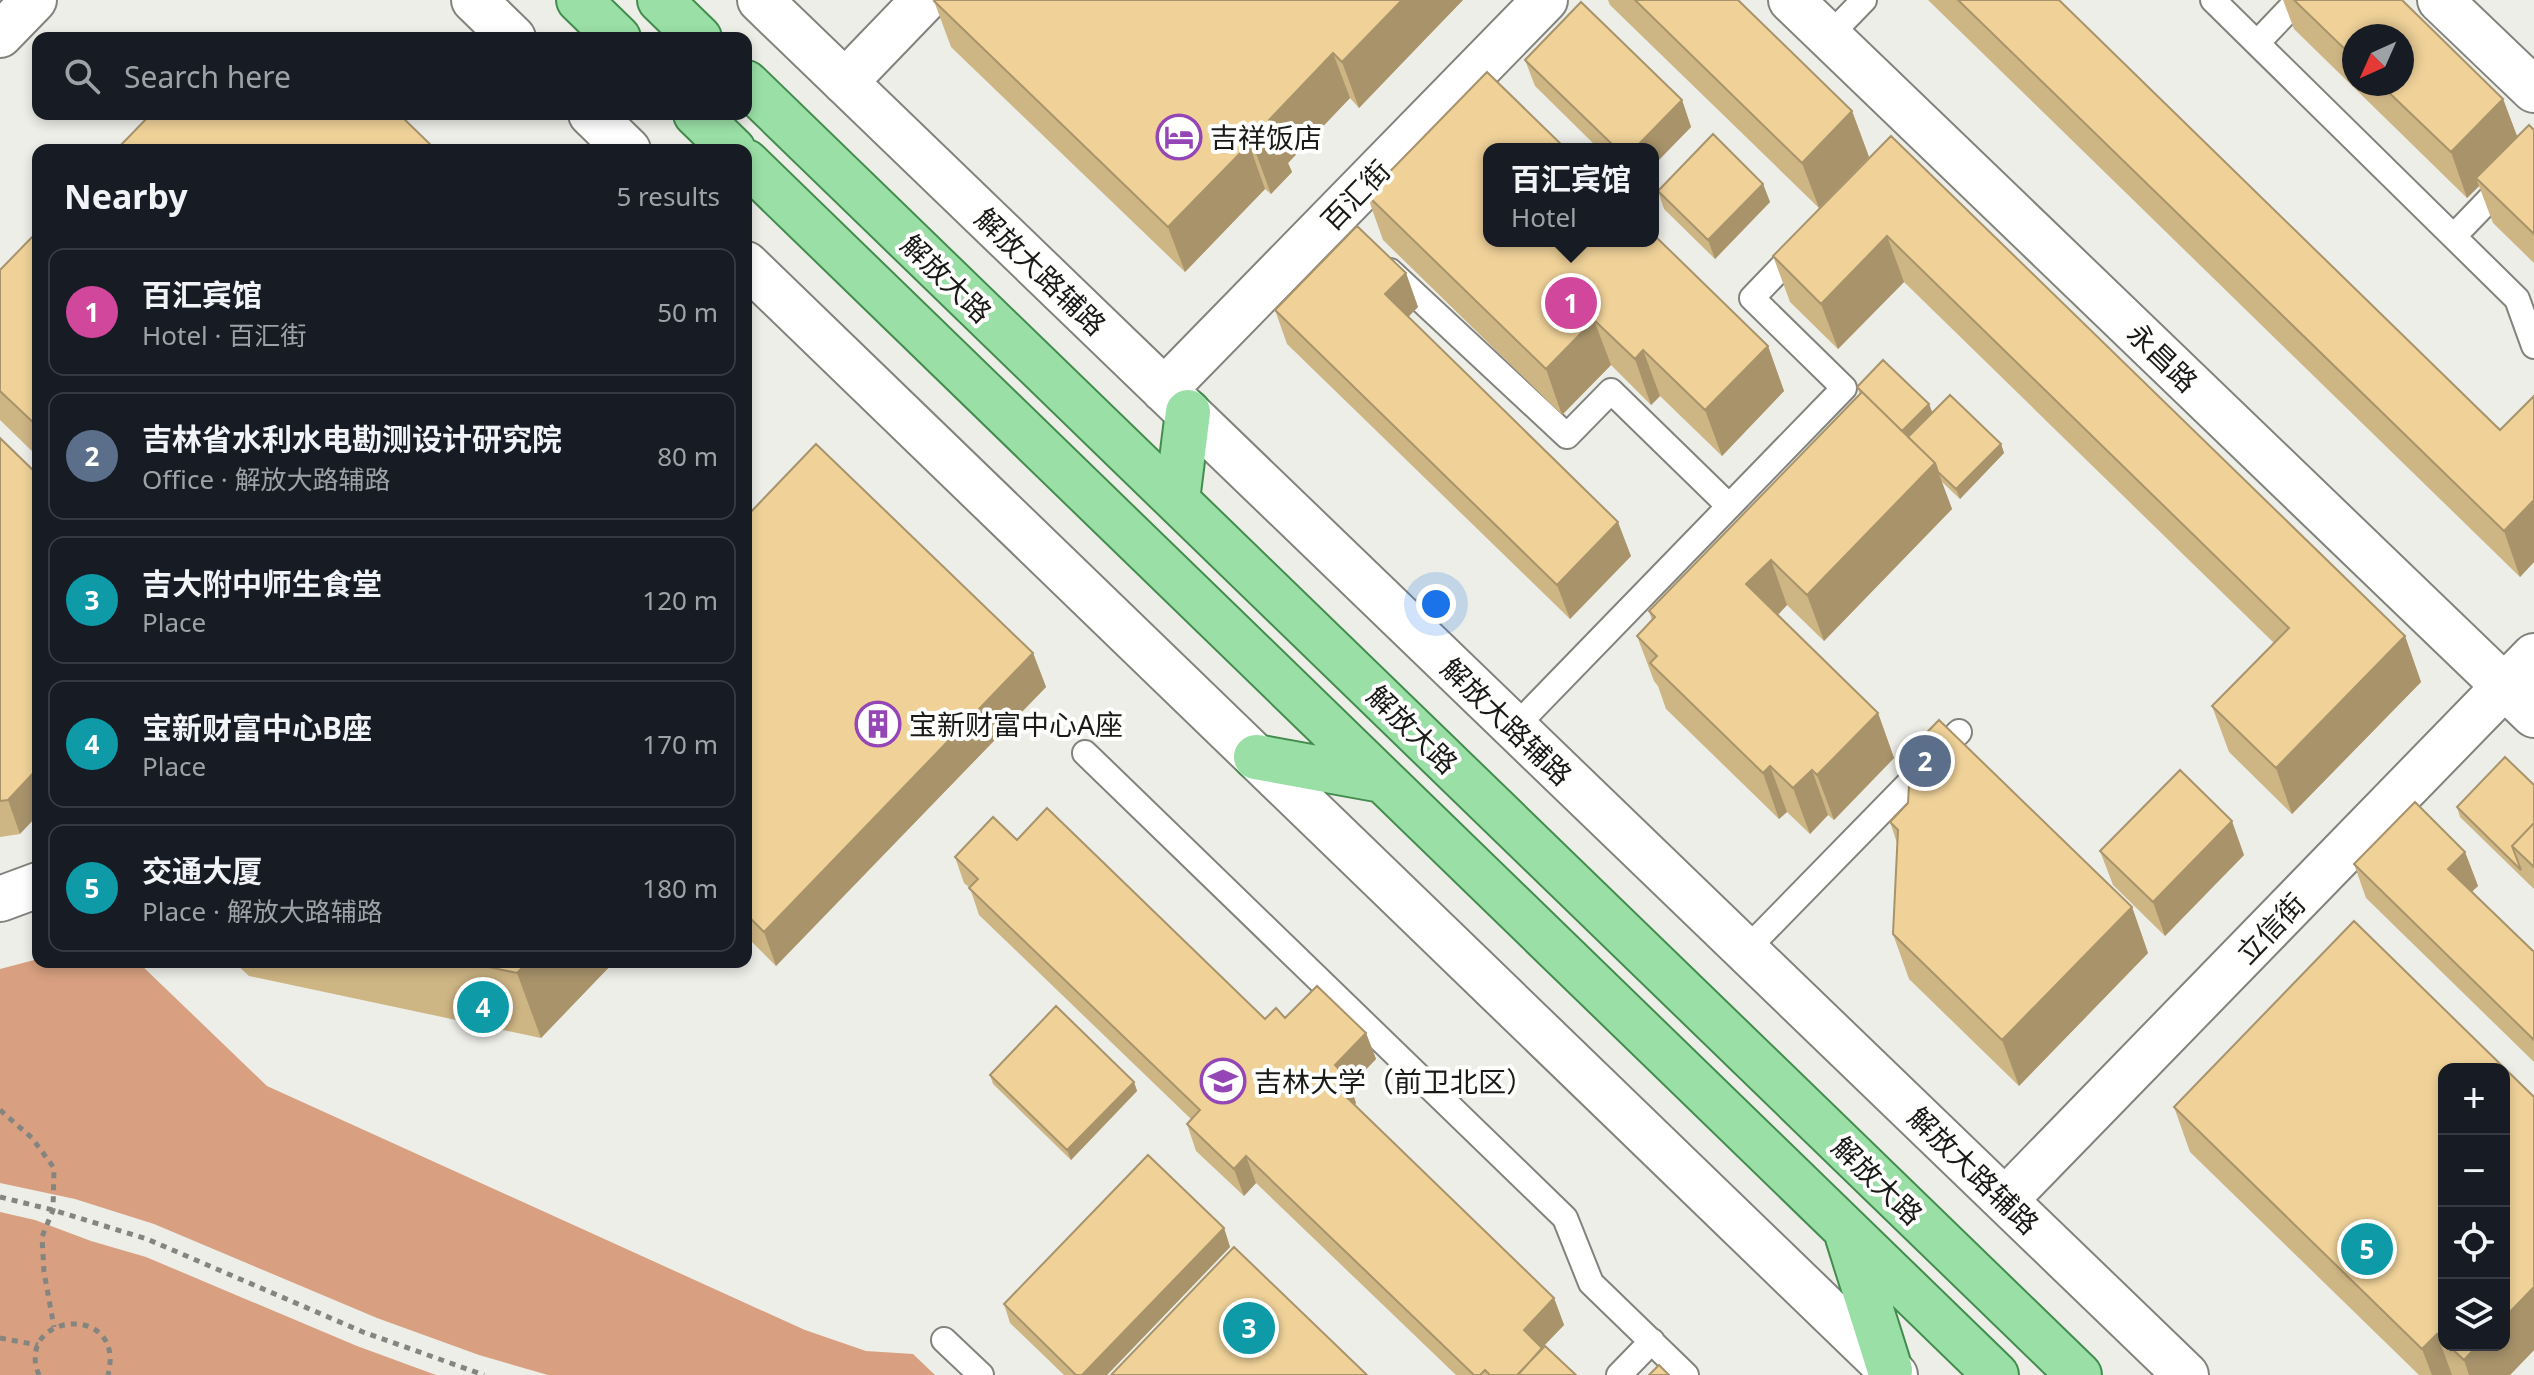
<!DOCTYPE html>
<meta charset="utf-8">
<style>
body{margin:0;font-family:"Noto Sans","Noto Sans SC",sans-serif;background:#242831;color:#f1f3f6}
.controls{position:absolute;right:24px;bottom:24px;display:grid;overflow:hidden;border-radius:16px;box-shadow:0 4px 12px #0003}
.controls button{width:72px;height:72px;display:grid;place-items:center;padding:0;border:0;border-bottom:2px solid #363941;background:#171b24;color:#f1f3f6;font:40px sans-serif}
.compass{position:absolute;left:2342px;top:24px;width:72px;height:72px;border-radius:50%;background:#171b24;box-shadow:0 4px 12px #0003;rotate:225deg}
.you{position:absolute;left:1436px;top:604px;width:28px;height:28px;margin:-20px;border:6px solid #fff;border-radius:50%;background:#1a73e8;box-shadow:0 0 0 12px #1a73e833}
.badge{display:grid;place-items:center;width:52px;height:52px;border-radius:50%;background:#9546b6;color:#fff;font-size:26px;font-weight:700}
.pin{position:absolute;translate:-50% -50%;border:4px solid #fff;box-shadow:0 2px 8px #0006}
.popup{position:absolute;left:1483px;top:143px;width:176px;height:104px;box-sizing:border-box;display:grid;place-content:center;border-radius:16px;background:#171b24;filter:drop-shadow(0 2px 6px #0005);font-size:26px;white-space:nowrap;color:#9ea1a6}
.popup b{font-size:30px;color:#f1f3f6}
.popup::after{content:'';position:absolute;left:50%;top:100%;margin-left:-16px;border:16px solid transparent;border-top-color:#171b24}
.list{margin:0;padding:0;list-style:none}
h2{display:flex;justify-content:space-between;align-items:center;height:104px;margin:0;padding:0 32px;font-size:34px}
h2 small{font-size:26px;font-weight:400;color:#9ea1a6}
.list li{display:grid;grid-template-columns:52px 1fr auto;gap:24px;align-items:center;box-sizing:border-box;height:128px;margin:0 16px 16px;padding:0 16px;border:2px solid #363941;border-radius:16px}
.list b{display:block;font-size:30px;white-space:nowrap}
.list p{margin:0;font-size:26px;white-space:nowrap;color:#9ea1a6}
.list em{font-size:26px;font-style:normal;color:#9ea1a6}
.icon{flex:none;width:44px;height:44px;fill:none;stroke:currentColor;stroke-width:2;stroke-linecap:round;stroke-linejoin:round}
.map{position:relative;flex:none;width:2534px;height:1375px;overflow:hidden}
.search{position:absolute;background:#171b24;box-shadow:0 4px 12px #0003;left:32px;top:32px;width:720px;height:88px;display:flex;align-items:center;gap:20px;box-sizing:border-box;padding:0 28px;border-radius:16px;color:#9ea1a6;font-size:30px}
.panel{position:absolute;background:#171b24;box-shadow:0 4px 12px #0003;left:32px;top:144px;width:720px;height:824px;border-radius:16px}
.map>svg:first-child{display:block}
.forest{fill:#d8a080}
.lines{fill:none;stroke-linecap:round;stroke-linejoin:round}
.service-casing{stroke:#82837d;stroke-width:28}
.minor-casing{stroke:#82837d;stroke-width:48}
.tertiary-casing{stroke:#82837d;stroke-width:48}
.secondary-casing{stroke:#82837d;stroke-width:48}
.primary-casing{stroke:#428c4e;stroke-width:48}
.path{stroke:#848581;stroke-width:5;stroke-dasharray:6 6;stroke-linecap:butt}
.service{stroke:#fff;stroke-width:24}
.minor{stroke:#fff;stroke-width:44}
.tertiary{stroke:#fff;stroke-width:44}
.secondary{stroke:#fff;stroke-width:44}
.primary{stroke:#9adfa6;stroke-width:44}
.wall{fill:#ceb584;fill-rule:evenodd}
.shaded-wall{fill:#a8936b}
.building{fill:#f0d299;stroke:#a8936b;stroke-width:2}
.labels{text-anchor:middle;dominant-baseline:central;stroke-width:8;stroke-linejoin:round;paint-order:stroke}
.poi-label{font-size:28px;fill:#1a1a18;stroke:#fffffe;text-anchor:start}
.street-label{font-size:28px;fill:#1a1a18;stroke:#fffffe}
</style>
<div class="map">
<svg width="2534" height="1375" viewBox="0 0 2534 1375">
<rect width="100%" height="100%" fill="#edeee8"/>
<path class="forest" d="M38 959V962H138L267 1086 805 1330 866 1351 913 1354 935 1375H548L479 1355 377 1318 154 1224 75 1199 0 1183V969Z
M0 1212 35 1220 91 1241 146 1257 357 1346 436 1375H0Z"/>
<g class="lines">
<g class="service-casing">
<path id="service" d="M2213 0 2517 299 2534 346
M1830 35 1864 0
M2257 43 2298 0
M2454 236 2534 153
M1390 271 1567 436 1611 391 1729 506
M1514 728 1844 388 1752 298 1801 247
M1085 753 1565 1218 1591 1283 1686 1375
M1746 950 1959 732
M944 1340 981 1375
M1619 1375 1652 1341"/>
</g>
<g class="minor-casing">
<path id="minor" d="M2440 0 2534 90
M845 82 924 0
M0 899 38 885"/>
</g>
<g class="tertiary-casing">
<path id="tertiary" d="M474 0 513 38
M760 0 2186 1375
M1791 0 2534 715
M591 114 628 150
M746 264 1895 1375
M1164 390 1545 0
M2005 1200 2534 656"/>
</g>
<g class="secondary-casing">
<path id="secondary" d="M0 35 34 0"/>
</g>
<g class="primary-casing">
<path id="primary" d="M579 0 618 38
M660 0 699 38
M746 83 2079 1375
M696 114 733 150
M746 162 1996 1375
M1177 500 1188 412
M1256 757 1382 780
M1848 1237 1890 1370"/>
</g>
<path class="path" d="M0 1110 32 1138 54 1168 53 1210 42 1237 44 1272 54 1327
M0 1197 53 1210 147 1239 363 1332 484 1375
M0 1338 38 1345
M39 1375C13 1313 127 1301 108 1375"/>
<use href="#service" class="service"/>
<use href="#minor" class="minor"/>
<use href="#tertiary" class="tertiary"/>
<use href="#secondary" class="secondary"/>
<use href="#primary" class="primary"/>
</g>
<path class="wall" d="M936 0H1463L1359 108 1350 98 1288 163 1292 172 1271 194 1265 189 1185 272 951 47 934 1Z
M1608 0H1738L1852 111 1869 157 1819 208 1610 5Z
M1928 0H2059L2500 430 2534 396V562L2520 577Z
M2283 0H2402L2503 99 2517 136 2534 130V263L2493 223 2479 186 2467 198 2294 29ZM2354 36 2402 84H2354Z
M1525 60 1682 100 1691 127 1653 166V149H1599L1535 86Z
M1891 136 2405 636 2421 682 2292 814 2229 752 2212 706 2274 643 1904 282 1838 349 1790 302 1773 256Z
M1763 184 1770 202 1715 259 1664 209 1658 191Z
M1367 195 1768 346 1784 391 1722 456 1660 396 1651 405 1611 365 1562 415 1383 240Z
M38 231V457L0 420V270Z
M1406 273 1418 307 1408 317 1631 556 1570 619 1287 344 1275 310Z
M1857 387 1929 404 1932 412 2001 444 2004 453 1960 499 1941 481 1952 509 1824 641 1787 605 1778 615 1878 713 1894 758 1834 820 1828 815 1810 834 1787 812 1779 819 1666 709 1658 686 1654 681 1637 636 1652 620 1649 611 1860 394Z
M0 438 20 834 0 837Z
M746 517 1033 653 1046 687 776 966 746 936Z
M1901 759 2132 907 2148 953 2019 1086 1909 979 1893 934 1897 843 1890 822 1908 803 1909 782Z
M2534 785V889L2460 817 2457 807Z
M1017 840 1265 1019 1285 1018 1366 1033 1376 1059 1350 1086 1356 1103 1355 1105 1554 1298 1564 1325 1542 1348 1576 1375H1456L1256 1183 1244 1196 1196 1151 1187 1124 1191 1119 979 915 970 888 964 883 955 857Z
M2100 851 2244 855 2165 936 2113 885Z
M2465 852 2478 886 2472 891 2534 952V1062L2366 898 2354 864Z
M2354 921 2534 1097V1350L2510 1375H2419L2190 1152 2174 1107ZM2444 1069H2504V1345H2444Z
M234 962H614L541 1038 249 976Z
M990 1075 1134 1082 1137 1091 1071 1160 993 1084Z
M1224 1228 1230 1247 1107 1375H1064L1010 1323 1004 1304Z"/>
<path class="shaded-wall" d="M1402 0H1419L1431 33 1359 108 1342 62Z
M1419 0H1463L1431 33Z
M1333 53 1350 98 1288 163 1292 172 1271 194 1254 148 1269 120Z
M2503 99 2520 144 2476 178 2479 186 2467 198 2451 152Z
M1682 100 1691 127 1653 166V149H1634Z
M1852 111 1869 157 1819 208 1802 163Z
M1249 144 1265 189 1185 272 1168 227Z
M1763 184 1770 202 1715 259 1708 240Z
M1887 236 1904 282 1838 349 1821 304Z
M1406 273 1418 307 1397 328 1385 294Z
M1594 320 1611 365 1562 415 1546 369Z
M1768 346 1784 391 1722 456 1705 410Z
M1643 350 1660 396 1651 405 1635 359Z
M1929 404 1936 422 1912 446 1902 431Z
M2001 444 2004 453 1960 499 1956 489Z
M1935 463 1952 509 1824 641 1807 595Z
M2534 500V562L2520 577 2504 531Z
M1618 522 1631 556 1570 619 1557 585Z
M1771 560 1787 605 1763 630 1746 584Z
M2405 636 2421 682 2292 814 2276 768Z
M1033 653 1046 687 776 966 764 932Z
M1878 713 1894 758 1834 820 1817 775Z
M1770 766 1787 812 1779 819 1763 773Z
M38 768V815L20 834 8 800Z
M1812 770 1828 815 1810 834 1793 788Z
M2232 821 2244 855 2165 936 2153 902Z
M2465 852 2478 886 2460 903 2448 869Z
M2132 907 2148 953 2019 1086 2002 1040Z
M528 962H614L541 1038 517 973Z
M1366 1033 1376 1059 1350 1086 1356 1103 1346 1113 1336 1087 1335 1065Z
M1134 1082 1137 1091 1071 1160 1067 1150Z
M1246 1156 1256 1183 1244 1196 1234 1169Z
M1224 1228 1230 1247 1107 1375H1082Z
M2534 1287V1350L2510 1375H2469L2464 1360 2478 1345H2504V1318Z
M1554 1298 1564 1325 1533 1357 1524 1330Z
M2437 1334 2452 1375H2432L2422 1349Z"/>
<path class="building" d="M936 0H1402L1342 62 1333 53 1269 120 1275 127 1254 148 1249 144 1168 227 934 1Z
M1635 0H1738L1852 111 1802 163Z
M1958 0H2059L2500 430 2534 396V500L2504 531Z
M2294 0H2402L2503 99 2451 152 2380 84H2402V36H2354V58Z
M1581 2 1682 100 1634 149H1617L1525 60Z
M1487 72 1566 149H1489V241H1653V234L1768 346 1705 410 1643 350 1635 359 1594 320 1546 369 1367 195Z
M151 114H399L436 150H116Z
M2529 125 2534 130V234L2476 178Z
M1713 134 1763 184 1708 240 1658 191Z
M1891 136 2405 636 2276 768 2212 706 2289 628 1887 236 1821 304 1773 256Z
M1357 226 1406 273 1385 294 1618 522 1557 585 1275 310Z
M38 231V427L0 391V270Z
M1883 360 1929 404 1902 431 1857 387Z
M1862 392 1935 463 1807 595 1771 560 1746 584 1878 713 1817 775 1812 770 1793 788 1770 766 1763 773 1650 663 1657 656 1637 636 1655 617 1649 611Z
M1950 395 2001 444 1956 489 1938 472 1935 463 1908 437Z
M0 438 38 475V768L8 800 0 801Z
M816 444 1033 653 764 932 746 914V517Z
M1939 720 2132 907 2002 1040 1893 934 1898 830 1890 822 1908 803 1910 768 1901 759Z
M2505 757 2534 785V823L2512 846 2521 870 2457 807Z
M2180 770 2232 821 2153 902 2100 851Z
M2415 802 2465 852 2448 869 2534 952V1040L2354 864Z
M1047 808 1265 1019 1276 1008 1285 1018 1317 986 1366 1033 1335 1065 1346 1077 1336 1087 1554 1298 1524 1330 1542 1348 1518 1375H1490L1485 1370 1480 1375H1474L1246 1156 1234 1169 1187 1124 1200 1110 969 888 978 879 955 857 993 817 1017 840Z
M2534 823V867L2512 846Z
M2354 921 2534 1097V1287L2504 1318V1069H2444V1341L2437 1334 2422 1349 2174 1107Z
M464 962H528L517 973Z
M1056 1006 1134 1082 1067 1150 990 1075Z
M1148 1155 1224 1228 1082 1375H1076L1004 1304Z
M1234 1247 1367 1375H1111Z
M2448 1345H2478L2464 1360Z
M1545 1346 1576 1375H1519L1518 1374Z
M1659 1365 1669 1375H1649Z"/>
<defs>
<g id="hotel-ring" transform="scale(2.3)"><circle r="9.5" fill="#fffffe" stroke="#9546b6" stroke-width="1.5"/><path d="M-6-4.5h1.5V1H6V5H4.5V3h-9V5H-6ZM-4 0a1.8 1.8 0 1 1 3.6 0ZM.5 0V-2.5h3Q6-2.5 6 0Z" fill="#9546b6"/></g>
<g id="building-ring" transform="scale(2.3)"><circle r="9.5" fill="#fffffe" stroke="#9546b6" stroke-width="1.5"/><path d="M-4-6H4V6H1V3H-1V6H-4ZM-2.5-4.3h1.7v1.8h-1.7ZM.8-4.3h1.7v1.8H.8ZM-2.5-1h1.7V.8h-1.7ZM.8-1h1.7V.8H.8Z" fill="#9546b6"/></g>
<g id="university-ring" transform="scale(2.3)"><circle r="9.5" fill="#fffffe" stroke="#9546b6" stroke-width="1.5"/><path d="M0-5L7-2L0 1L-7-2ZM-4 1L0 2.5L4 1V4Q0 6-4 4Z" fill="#9546b6"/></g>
</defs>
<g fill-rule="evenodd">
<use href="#hotel-ring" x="1179" y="137"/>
<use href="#building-ring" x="878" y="724"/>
<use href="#university-ring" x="1223" y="1081"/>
</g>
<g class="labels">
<g class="poi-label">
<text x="1210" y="137">吉祥饭店</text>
<text x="909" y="724">宝新财富中心A座</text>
<text x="1254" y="1081">吉林大学（前卫北区）</text>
</g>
<g class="street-label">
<text transform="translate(1355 195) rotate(-46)">百汇街</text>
<text transform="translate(1041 271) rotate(44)">解放大路辅路</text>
<text transform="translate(947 278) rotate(44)">解放大路</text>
<text transform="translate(2163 357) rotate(44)">永昌路</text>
<text transform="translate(1507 721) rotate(44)">解放大路辅路</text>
<text transform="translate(1413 729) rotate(44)">解放大路</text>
<text transform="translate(2270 928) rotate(-46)">立信街</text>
<text transform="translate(1974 1170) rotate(44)">解放大路辅路</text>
<text transform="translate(1878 1180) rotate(44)">解放大路</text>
</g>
</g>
</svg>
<div class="controls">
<button>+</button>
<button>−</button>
<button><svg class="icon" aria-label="locate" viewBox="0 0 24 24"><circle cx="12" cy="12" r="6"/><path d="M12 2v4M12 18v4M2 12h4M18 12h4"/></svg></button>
<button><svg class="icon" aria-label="layers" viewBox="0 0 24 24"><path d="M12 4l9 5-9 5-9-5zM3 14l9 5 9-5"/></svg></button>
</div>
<svg class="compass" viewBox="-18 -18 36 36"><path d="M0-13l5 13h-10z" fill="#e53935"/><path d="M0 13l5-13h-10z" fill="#9ea1a6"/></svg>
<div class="you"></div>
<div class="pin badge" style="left:1571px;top:303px;background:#d1479c">1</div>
<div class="popup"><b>百汇宾馆</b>Hotel</div>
<div class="pin badge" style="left:1925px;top:761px;background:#5c6f8a">2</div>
<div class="pin badge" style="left:1249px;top:1328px;background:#0f9aa8">3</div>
<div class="pin badge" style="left:483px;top:1007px;background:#0f9aa8">4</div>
<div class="pin badge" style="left:2367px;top:1249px;background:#0f9aa8">5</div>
<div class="search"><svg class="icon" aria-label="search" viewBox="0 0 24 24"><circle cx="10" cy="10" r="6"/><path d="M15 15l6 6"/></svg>Search here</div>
<section class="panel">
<h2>Nearby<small>5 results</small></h2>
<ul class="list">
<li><span class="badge" style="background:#d1479c">1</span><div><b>百汇宾馆</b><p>Hotel · 百汇街</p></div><em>50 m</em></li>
<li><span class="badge" style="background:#5c6f8a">2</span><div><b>吉林省水利水电勘测设计研究院</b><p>Office · 解放大路辅路</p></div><em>80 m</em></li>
<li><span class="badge" style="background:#0f9aa8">3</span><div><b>吉大附中师生食堂</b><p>Place</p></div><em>120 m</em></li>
<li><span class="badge" style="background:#0f9aa8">4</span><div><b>宝新财富中心B座</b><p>Place</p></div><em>170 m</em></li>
<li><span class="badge" style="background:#0f9aa8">5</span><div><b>交通大厦</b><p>Place · 解放大路辅路</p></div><em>180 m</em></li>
</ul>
</section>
</div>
